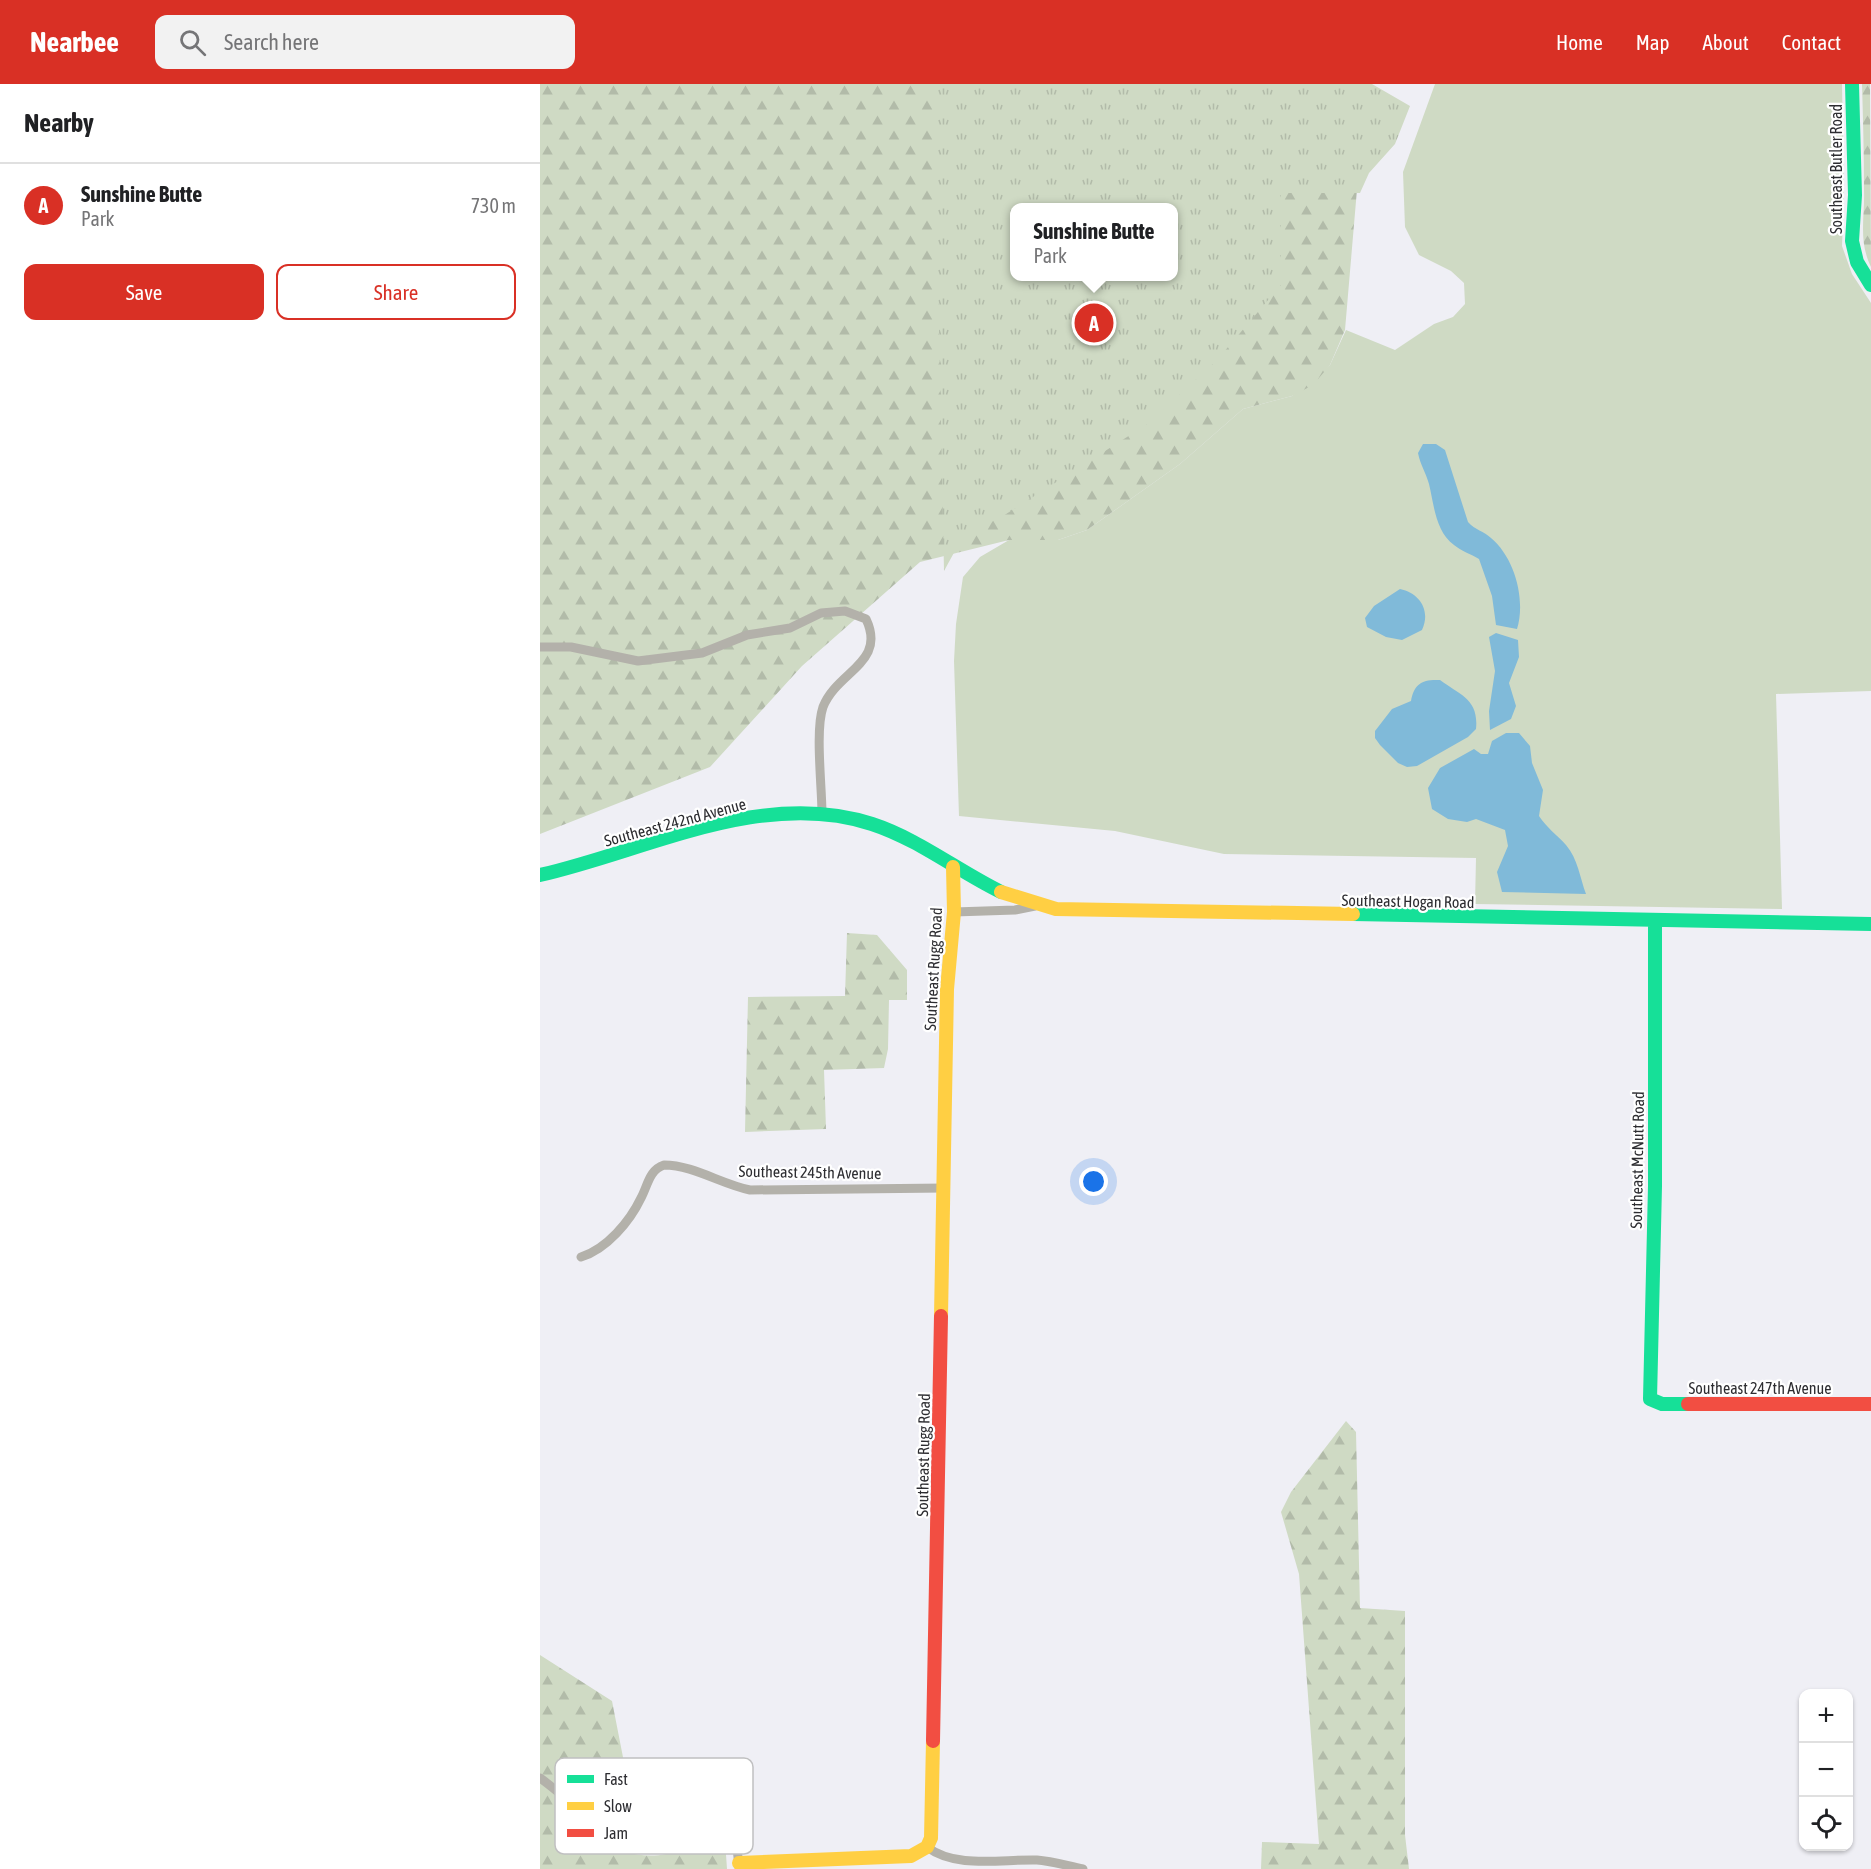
<!DOCTYPE html>
<meta charset="utf-8">
<style>
body{margin:0;font-family:"Asap Condensed",sans-serif;background:#f2f2f2;color:#202124}
.controls{position:absolute;right:18px;bottom:18px;display:grid;overflow:hidden;border-radius:12px;box-shadow:0 2px 4px #0004}
.controls button{width:54px;height:54px;display:grid;place-items:center;padding:0;border:0;border-bottom:2px solid #e0e0e0;background:#fff;color:#202124;font:30px sans-serif}
.you{position:absolute;left:554px;top:1098px;width:21px;height:21px;margin:-15px;border:4px solid #fff;border-radius:50%;background:#1a73e8;box-shadow:0 0 0 9px #1a73e833}
.badge{display:grid;place-items:center;width:39px;height:39px;border-radius:50%;background:#d93025;color:#fff;font-size:20px;font-weight:700}
.pin{position:absolute;translate:-50% -50%;border:3px solid #fff;box-shadow:0 2px 6px #0006}
.popup{position:absolute;left:470px;top:119px;width:168px;height:78px;box-sizing:border-box;display:grid;place-content:center;border-radius:12px;background:#fff;filter:drop-shadow(0 2px 4px #0005);font-size:20px;white-space:nowrap;color:#757577}
.popup b{font-size:22px;color:#202124}
.popup::after{content:'';position:absolute;left:50%;top:100%;margin-left:-12px;border:12px solid transparent;border-top-color:#fff}
.list{margin:0;padding:0;list-style:none}
h2{display:flex;justify-content:space-between;align-items:center;height:78px;margin:0;padding:0 24px;font-size:26px}
h2 small{font-size:20px;font-weight:400;color:#757577}
.list li{display:grid;grid-template-columns:39px 1fr auto;gap:18px;align-items:center;box-sizing:border-box;height:84px;padding:0 24px;border-top:2px solid #e0e0e0}
.list b{display:block;font-size:22px;white-space:nowrap}
.list p{margin:0;font-size:20px;white-space:nowrap;color:#757577}
.list em{font-size:20px;font-style:normal;color:#757577}
.actions{display:flex;gap:12px;padding:18px 24px}
.actions a{flex:1;padding:14px 0;border:2px solid #d93025;border-radius:12px;text-align:center;font-size:21px;color:#d93025}
.actions .main{background:#d93025;color:#fff}
.icon{flex:none;width:33px;height:33px;fill:none;stroke:currentColor;stroke-width:2;stroke-linecap:round;stroke-linejoin:round}
.map{position:relative;flex:none;width:1331px;height:1785px;overflow:hidden}
header{display:flex;align-items:center;gap:36px;box-sizing:border-box;height:84px;padding:0 30px;background:#d93025;color:#fff}
header strong{font-size:28px}
nav{display:flex;gap:33px;margin-inline-start:auto;font-size:21px}
.search{width:420px;height:54px;background:#f2f2f2;display:flex;align-items:center;gap:15px;box-sizing:border-box;padding:0 21px;border-radius:12px;color:#757577;font-size:22px}
main{display:flex}
aside{flex:1;background:#fff}
.map>svg:first-child{display:block}
.grass{fill:#cfdac4}
.forest{fill:url(#forest-firs);fill-rule:evenodd}
.park{fill:url(#park-tufts);fill-rule:evenodd}
.water{fill:#80bad9}
.lines{fill:none;stroke-linecap:round;stroke-linejoin:round}
.street{stroke:#b3b1aa;stroke-width:9}
.fast{stroke:#16e098;stroke-width:14}
.slow{stroke:#ffcf43;stroke-width:14}
.jam{stroke:#f24e42;stroke-width:14}
.labels{text-anchor:middle;dominant-baseline:central;stroke-width:4.5;stroke-linejoin:round;paint-order:stroke}
.street-label{font-size:16px;fill:#2d2d31;stroke:#fff}
.key{fill:#fff;stroke:#c0c0c1;stroke-width:1.5}
.key-label{font-size:16px;fill:#2d2d31}
</style>
<header>
<strong>Nearbee</strong>
<div class="search"><svg class="icon" aria-label="search" viewBox="0 0 24 24"><circle cx="10" cy="10" r="6"/><path d="M15 15l6 6"/></svg>Search here</div>
<nav><a>Home</a><a>Map</a><a>About</a><a>Contact</a></nav>
</header>
<main>
<aside>
<h2>Nearby<small></small></h2>
<ul class="list">
<li><span class="badge">A</span><div><b>Sunshine Butte</b><p>Park</p></div><em>730 m</em></li>
</ul>
<div class="actions"><a class="main">Save</a><a>Share</a></div>
</aside>
<div class="map">
<svg width="1331" height="1785" viewBox="0 0 1331 1785">
<defs>
<pattern id="forest-firs" width="22" height="20" patternUnits="userSpaceOnUse" patternTransform="scale(1.5)"><rect width="22" height="20" fill="#cfdac4"/><path d="M5 1l3.5 6h-7zM16 11l3.5 6h-7z" fill="#b2bba9"/></pattern>
<pattern id="park-tufts" width="24" height="20" patternUnits="userSpaceOnUse" patternTransform="scale(1.5)"><rect width="24" height="20" fill="#cfdac4"/><path d="M3 7l-1-3M5 7V3M7 7l1-3M15 17l-1-3M17 17v-4M19 17l1-3" fill="none" stroke="#b2bba9"/></pattern>
</defs>
<rect width="100%" height="100%" fill="#efeff5"/>
<path class="grass" d="M895 0H1302L1304 110 1302 162 1312 190 1331 219V607L1236 610 1242 825 935 820 936 774 684 770 575 747 419 732 414 577 416 540 423 493 440 473 469 456H518L547 446 640 380 703 325 752 312 790 281 806 246 855 266 894 240 913 233 925 220 924 199 911 187 879 171 865 143 863 88Z"/>
<path class="forest" d="M0 0H826L805 246 790 281 773 301 752 312 703 325 640 380 547 446 518 456H469L380 478 262 582 170 683 0 750ZM474 124H634V192H474Z
M1322 0H1330L1331 183C1318 156 1325 134 1324 106 1324 71 1323 35 1322 0Z
M307 849 337 851 367 886V916H349L348 965 344 984 284 986 286 1045 205 1048 208 913 305 912Z
M806 1337 816 1348 820 1524 865 1527V1751L869 1785H721L722 1758 779 1760 759 1490 741 1428 751 1408Z
M0 1571 72 1617 90 1709 83 1768C98 1771 111 1773 126 1770 146 1767 164 1756 185 1756L187 1785H0Z"/>
<path class="park" d="M394 0H832L870 22 855 60 829 89 820 109H741V201L677 276 609 339 463 432 433 447 416 465 404 487ZM474 124H634V192H474Z"/>
<path class="water" d="M883 360H896L905 366 928 438C935 446 944 447 951 454 975 474 986 516 977 545L956 541 952 512 939 475C931 470 921 467 914 461 895 447 894 420 889 400 886 389 880 380 878 369Z
M860 505C880 509 891 527 882 546L862 556 846 553 827 543 825 534 834 522Z
M956 549 978 556 979 573 969 599 976 622 971 635 950 646 949 627 955 587 949 553Z
M900 596C920 611 939 615 936 645L928 653 877 682 867 683 858 679 840 661 835 654V647L852 625 871 617C874 600 882 595 900 596Z
M966 649H979L990 662 992 679 1003 706 999 732C1007 744 1016 750 1026 761 1038 775 1040 794 1046 810L962 808 957 788 968 762 965 746 936 735 927 738 908 735 892 725 888 704 900 684 934 665 941 670H948L952 657Z"/>
<g class="lines">
<path class="street" d="M0 563H31L98 577 162 569 207 551 250 544 281 529 305 527 326 535C347 579 297 587 283 623 275 646 282 703 282 730
M414 828 475 826 495 822
M41 1173C67 1165 90 1137 101 1114 108 1101 109 1086 124 1081 153 1081 181 1100 210 1106L405 1104
M0 1694C35 1719 71 1762 118 1758 145 1756 168 1744 195 1744
M196 1699 195 1744 199 1783
M387 1763C416 1785 461 1775 497 1776 512 1777 528 1782 543 1785"/>
<path class="fast" d="M1312 0 1315 111 1312 157 1317 178 1331 201
M0 791C106 767 222 704 332 740 378 755 418 787 461 808
M813 830 1331 840
M1115 838V1102L1110 1315 1122 1320H1148"/>
<path class="slow" d="M461 808 516 825 813 830
M401 1232 407 905 414 828 413 783
M199 1779 371 1772 387 1763 391 1754 393 1657"/>
<path class="jam" d="M1148 1320H1331
M393 1657 401 1232"/>
</g>
<g class="labels">
<g class="street-label">
<text transform="translate(1296 85) rotate(-90)">Southeast Butler Road</text>
<text transform="translate(135 738) rotate(-15)">Southeast 242nd Avenue</text>
<text transform="translate(868 817) rotate(1)">Southeast Hogan Road</text>
<text transform="translate(393 885) rotate(-87)">Southeast Rugg Road</text>
<text transform="translate(1097 1076) rotate(-89)">Southeast McNutt Road</text>
<text transform="translate(270 1088) rotate(1)">Southeast 245th Avenue</text>
<text x="1220" y="1304">Southeast 247th Avenue</text>
<text transform="translate(383 1371) rotate(-89)">Southeast Rugg Road</text>
</g>
</g>
<rect x="15" y="1674" width="198" height="96" rx="9" class="key"/>
<rect x="27" y="1691" width="27" height="8" fill="#16e098"/>
<rect x="27" y="1718" width="27" height="8" fill="#ffcf43"/>
<rect x="27" y="1745" width="27" height="8" fill="#f24e42"/>
<g class="key-label">
<text x="64" y="1701">Fast</text>
<text x="64" y="1728">Slow</text>
<text x="64" y="1755">Jam</text>
</g>
</svg>
<div class="controls">
<button>+</button>
<button>−</button>
<button><svg class="icon" aria-label="locate" viewBox="0 0 24 24"><circle cx="12" cy="12" r="6"/><path d="M12 2v4M12 18v4M2 12h4M18 12h4"/></svg></button>
</div>
<div class="you"></div>
<div class="pin badge" style="left:554px;top:239px">A</div>
<div class="popup"><b>Sunshine Butte</b>Park</div>
</div>
</main>
